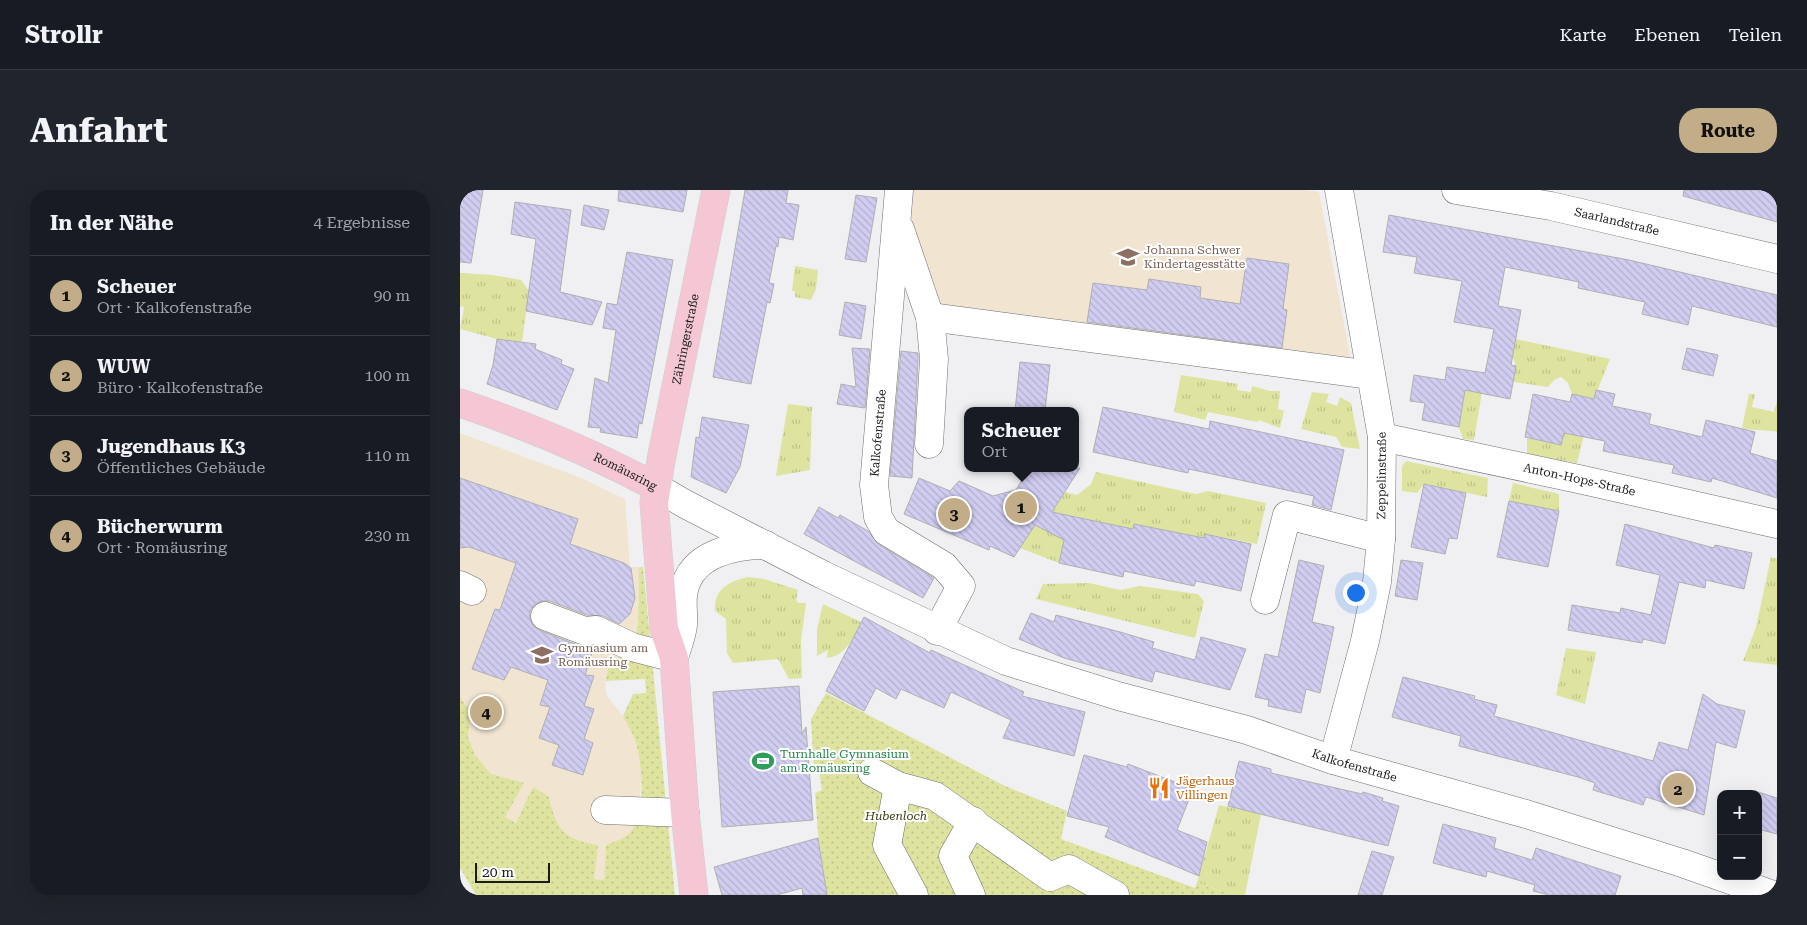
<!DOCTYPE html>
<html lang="de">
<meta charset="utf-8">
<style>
body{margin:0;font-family:"Roboto Serif",serif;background:#20242c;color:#f1f3f6}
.controls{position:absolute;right:15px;bottom:15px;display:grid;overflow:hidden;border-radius:10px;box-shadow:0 5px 20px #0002}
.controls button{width:45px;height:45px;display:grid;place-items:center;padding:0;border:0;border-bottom:1px solid #363941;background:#171b24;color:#f1f3f6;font:25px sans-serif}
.scale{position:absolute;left:15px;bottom:12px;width:75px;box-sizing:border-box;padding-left:5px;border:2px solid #1c1c1d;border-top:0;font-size:14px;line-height:18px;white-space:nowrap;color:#1c1c1d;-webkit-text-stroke:4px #fff;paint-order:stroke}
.you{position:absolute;left:895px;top:402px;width:18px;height:18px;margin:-12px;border:4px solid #fff;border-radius:50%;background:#1a73e8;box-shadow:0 0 0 8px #1a73e833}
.badge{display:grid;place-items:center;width:32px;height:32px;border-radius:50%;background:#c3ac88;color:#111;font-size:16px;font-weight:700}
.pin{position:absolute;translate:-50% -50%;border:2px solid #fff;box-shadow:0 1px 5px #0006}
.popup{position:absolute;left:504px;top:217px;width:115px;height:65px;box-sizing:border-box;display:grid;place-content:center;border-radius:10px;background:#171b24;filter:drop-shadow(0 1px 4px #0005);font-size:16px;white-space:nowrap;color:#9ea1a6}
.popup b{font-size:19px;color:#f1f3f6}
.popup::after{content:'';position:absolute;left:50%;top:100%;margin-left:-10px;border:10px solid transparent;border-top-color:#171b24}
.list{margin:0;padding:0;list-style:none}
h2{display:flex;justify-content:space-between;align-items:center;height:65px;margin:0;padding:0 20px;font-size:21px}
h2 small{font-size:16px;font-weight:400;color:#9ea1a6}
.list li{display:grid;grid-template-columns:32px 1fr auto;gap:15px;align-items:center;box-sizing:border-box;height:80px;padding:0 20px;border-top:1px solid #363941}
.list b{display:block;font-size:19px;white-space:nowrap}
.list p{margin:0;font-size:16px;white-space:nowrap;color:#9ea1a6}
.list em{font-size:16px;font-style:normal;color:#9ea1a6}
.map{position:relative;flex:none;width:1317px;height:705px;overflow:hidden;border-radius:20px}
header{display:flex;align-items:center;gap:30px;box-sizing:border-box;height:70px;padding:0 25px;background:#171b24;border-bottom:1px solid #363941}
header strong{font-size:24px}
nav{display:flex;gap:28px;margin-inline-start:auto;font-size:18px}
.intro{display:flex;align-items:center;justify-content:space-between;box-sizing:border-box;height:120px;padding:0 30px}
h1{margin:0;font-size:35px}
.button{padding:12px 22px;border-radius:20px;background:#c3ac88;color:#111;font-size:18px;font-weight:700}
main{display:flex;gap:30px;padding:0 30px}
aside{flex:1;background:#171b24;border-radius:20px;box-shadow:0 5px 20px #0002}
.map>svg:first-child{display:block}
.education{fill:#f1e4d1}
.grass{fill:url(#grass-tufts)}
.park{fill:url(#park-dots)}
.building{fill:url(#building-back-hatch);stroke:#afafb2}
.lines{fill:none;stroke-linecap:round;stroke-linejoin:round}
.minor-casing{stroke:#6f6f71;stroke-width:29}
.major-casing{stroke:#cdcdcd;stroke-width:29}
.minor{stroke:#fff;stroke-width:28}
.major{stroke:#f5c7d4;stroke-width:28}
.labels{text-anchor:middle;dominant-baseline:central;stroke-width:4;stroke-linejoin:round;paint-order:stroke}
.street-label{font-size:12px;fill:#1c1c1d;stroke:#fff}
.education-label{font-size:12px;fill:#785e54;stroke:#fff;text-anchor:start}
.leisure-label{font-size:12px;fill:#27864d;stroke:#fff;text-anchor:start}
.food-label{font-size:12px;fill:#c56008;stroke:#fff;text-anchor:start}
.park-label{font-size:12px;font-style:italic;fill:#3a3c12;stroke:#fff}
</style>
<header>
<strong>Strollr</strong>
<nav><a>Karte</a><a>Ebenen</a><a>Teilen</a></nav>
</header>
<div class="intro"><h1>Anfahrt</h1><a class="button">Route</a></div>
<main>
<aside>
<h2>In der Nähe<small>4 Ergebnisse</small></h2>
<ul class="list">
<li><span class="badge">1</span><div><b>Scheuer</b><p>Ort · Kalkofenstraße</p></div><em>90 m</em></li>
<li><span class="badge">2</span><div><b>WUW</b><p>Büro · Kalkofenstraße</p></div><em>100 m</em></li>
<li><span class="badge">3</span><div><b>Jugendhaus K3</b><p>Öffentliches Gebäude</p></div><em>110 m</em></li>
<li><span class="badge">4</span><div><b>Bücherwurm</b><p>Ort · Romäusring</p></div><em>230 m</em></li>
</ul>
</aside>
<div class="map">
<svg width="1317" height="705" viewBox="0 0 1317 705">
<defs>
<pattern id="grass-tufts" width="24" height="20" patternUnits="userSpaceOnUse" patternTransform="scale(1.25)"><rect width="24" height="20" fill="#dee4a0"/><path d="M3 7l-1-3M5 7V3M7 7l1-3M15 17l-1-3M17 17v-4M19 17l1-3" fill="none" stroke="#bec389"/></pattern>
<pattern id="park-dots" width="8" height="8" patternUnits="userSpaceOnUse" patternTransform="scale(1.25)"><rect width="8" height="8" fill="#dee4a0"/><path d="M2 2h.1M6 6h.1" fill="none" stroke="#bec389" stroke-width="1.8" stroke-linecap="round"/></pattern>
<pattern id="building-back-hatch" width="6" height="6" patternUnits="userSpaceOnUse" patternTransform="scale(1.25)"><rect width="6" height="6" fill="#d0cdf1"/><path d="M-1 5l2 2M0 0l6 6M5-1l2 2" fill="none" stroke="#b2afce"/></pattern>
</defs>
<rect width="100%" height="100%" fill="#f0f0f3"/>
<path class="education" d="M453 0H844L859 2 895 192 483 120 451 30Z
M0 243 124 289 165 309 170 377H179L178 437 170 462 148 477 145 497 147 506 163 526 174 546 182 578 179 625 173 640 161 650 146 655 144 690 134 689 118 652 106 645 94 630 89 607 55 633 45 627 31 584 15 565 8 547 11 523 0 507Z"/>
<path class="grass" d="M335 76 358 80 356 99 351 110 335 107V101H332Z
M0 83 32 85 61 90 69 101 62 152 37 149 0 139 4 117 0 116Z
M1046 147 1150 169 1134 209 1112 204 1108 193 1101 187 1094 190 1088 197 1053 192 1056 176Z
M1008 181 1025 184 1014 250 1003 249 999 237Z
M721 185 778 194 777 200 791 202 792 196 810 201H820L818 219 824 221 820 238 799 230 798 232 748 222 745 230 714 222Z
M852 202 869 204 866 212 877 216 880 207 891 213 900 259 882 257 876 247 841 239Z
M1289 204H1295L1292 217 1314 222 1317 211V242C1305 239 1294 241 1282 238Z
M328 214 352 217 350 280 316 286Z
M1127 232 1117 273 1067 264V248L1101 255 1104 243 1113 245Z
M946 271 1028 288 1027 307 964 294 957 303 942 301V276Z
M636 282 736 304 748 301 806 313 797 354 746 344 744 348 675 334 673 339 609 325 599 373 560 358 575 335 583 338 605 302 617 305 631 294Z
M1053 293 1099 304V321L1049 311Z
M1311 367 1317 369V475L1283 471 1296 437Z
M288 387 304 389 338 400 336 410 338 413H346L341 451 342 488 329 489 318 469 273 473 267 463 266 429 255 421C253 400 269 391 288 387Z
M629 393 660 400 680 396 738 404 744 411 735 448 576 409 583 394Z
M363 414 401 432C393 448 386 466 367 468L368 460 357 466V439Z
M1106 458 1136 462 1125 514 1096 505Z
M759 615 801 624 785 705H775L737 693Z"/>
<path class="park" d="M179 377H183L215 705H16L0 678V507L11 523 8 547 15 565 31 584 64 593 45 627 56 633 73 597 89 607C96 639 104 650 138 655L134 689 144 690 146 655C156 651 165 649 172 640 187 621 182 568 174 547 171 540 166 533 163 526L173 504 186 503 185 489 146 491 148 477 159 467 170 462 178 437Z
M366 503 545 596 607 621 601 649 735 698 737 693 775 705H367L358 643 355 603 362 600 359 581 354 580 351 529Z"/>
<path class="building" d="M0 0H23L11 73 0 72Z
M159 0H227L223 22 158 11Z
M285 0H328L326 13 339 15 333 50 319 47 318 57 316 56 309 93 314 94 310 113 307 112 291 194 253 187Z
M1224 0H1317V32L1223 6Z
M396 5 417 8 406 72 385 69Z
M55 12 111 20 100 102 142 112 132 135 66 121 76 49 51 44Z
M124 15 149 20 144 40 121 35Z
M929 25 1169 70 1317 105V137L1232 116 1228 135 1182 124 1185 112 1118 98 1119 92 1045 77 1038 116 1061 120 1051 175 1056 176 1050 209 1005 200 999 237 962 230 965 213 950 211 954 185 985 190 987 177 1025 183 1034 139 994 132 1002 91 954 83 957 67 923 62Z
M167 62 213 70 182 234 179 233 177 248 140 242 141 238 128 237 135 188 148 193 156 140 143 138 147 113 157 115Z
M787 68 829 74 823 119 827 120 822 158 627 132 633 93 687 100 689 89 741 97 740 108 780 114Z
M385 112 406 116 401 149 379 145Z
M37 149 76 154 75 159 102 170 101 174 114 179 97 220 27 194 33 175Z
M392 158 410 159 405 218 377 214 381 194 396 197Z
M1227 158 1258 165 1253 186 1222 179Z
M441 161 458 163V169L452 288 430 286Z
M560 172 590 175 585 221H555Z
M1136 200 1155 204 1152 216 1191 224 1189 234 1242 247 1246 230 1295 242 1290 263 1317 271V308L1252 288 1251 292 1212 283 1214 275 1143 261 1145 251 1104 243 1101 255 1065 247 1073 204 1110 212 1112 204 1134 209Z
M643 217 749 239 750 231 884 260 871 320 852 315 854 306 729 279 728 283 633 262Z
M242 227 289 235 280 277 266 303 231 287 236 247 239 248Z
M569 278H620L592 322 673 339 674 334 744 348 745 344 791 354 781 401 736 391 734 396 664 381 663 387 599 373 604 350 575 335 554 367 530 356 529 360 444 324 459 288 490 301 499 291 533 306 556 300Z
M0 288 118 329 110 354 164 373 171 378 175 408 170 424 159 434 143 426 127 425 90 411H82L75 414 70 421V429L73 436 79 440 120 456H134L125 485 134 486 124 516 134 519 124 549 133 553 123 585 92 575 99 555 79 548 90 517 80 515 88 490 51 477 44 490 12 479 35 419 40 420 56 373 9 357 0 358Z
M964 294 1006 303 997 349 989 348 985 364 951 357Z
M1049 311 1099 321 1088 377 1037 367Z
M359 317 378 328 380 325 408 341 418 354 474 388 463 408 344 344Z
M1165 334 1254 358 1255 355 1292 363 1284 399 1246 390 1245 398 1219 392 1205 454 1183 449 1182 453 1108 440 1112 415 1160 423 1161 418 1191 425 1200 385 1156 375Z
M839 370 864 376 852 432 874 437 860 503 846 499 841 523 808 516 809 510 795 507 805 464 818 467Z
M941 370 963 373 957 410 935 406Z
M571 423 594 432 596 425 660 442 694 452 692 458 735 470 741 447 786 459 770 500 695 481 692 492 604 468 559 449Z
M404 427 470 463 471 460 564 502 562 506 625 522 614 566 543 548 551 530 491 502 484 518 441 499 436 509 416 498 404 521 366 501Z
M943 487 1015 506 1014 509 1037 515 1034 526 1193 571 1199 552 1228 560 1243 504 1257 514 1285 521 1276 558 1256 552 1244 625 1186 607 1183 615 1133 600 1135 593 1118 587 999 556 1001 546 932 527Z
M339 496 342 544 346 537 353 630 262 637 253 502Z
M624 565 667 577 668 574 733 599 717 640 747 652 739 686 645 647 649 637 607 626Z
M779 571 811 579V583L902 604 903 602 923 608 922 611 939 616 928 656 768 616Z
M1295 601 1317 608V644L1298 639V604H1294Z
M983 634 1036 648 1034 658 1072 670 1076 658 1161 686 1155 705H1089L1073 701 1075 695 1027 681 1026 687 973 673Z
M358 648 367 705H343L342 698 317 705H262L254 677Z
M912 661 934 667 922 705H898Z"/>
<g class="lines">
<g class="minor-casing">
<g id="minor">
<path d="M439 0 414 295 418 327 426 341 484 376 501 396 477 441"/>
<path id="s1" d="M996 0 1091 16 1317 69"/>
<path d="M440 39 470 127 474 169 469 254"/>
<path d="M470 127 911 185"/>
<path id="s2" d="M922 247 1123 290 1317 334"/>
<path id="s3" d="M196 297 225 314 363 385 546 471 658 506 787 540 873 570 1066 624 1222 673 1313 705"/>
<path d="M0 395 12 401"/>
<path d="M805 410 827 325 921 349"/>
<path d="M85 426 125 441 136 440 172 457 214 468C217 457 222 446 223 435 224 423 221 411 224 400 232 363 275 355 306 355"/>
<path id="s4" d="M873 570 905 451 917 392 921 349 922 247 879 0"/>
<path d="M412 582 438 596 475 606 590 687 609 679 655 705"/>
<path d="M438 596 427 655 454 705"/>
<path d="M145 620 225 623"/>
<path d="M511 705 493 666 513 631"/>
</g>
</g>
<g class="major-casing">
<g id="major">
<path id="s5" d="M0 213C68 236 133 263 196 297"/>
<path id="s6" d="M234 705 225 623 214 468 204 439 194 312 202 265 256 0"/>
</g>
</g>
<use href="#minor" class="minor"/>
<use href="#major" class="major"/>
</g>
<defs>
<g id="school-bare" transform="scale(1.725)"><path d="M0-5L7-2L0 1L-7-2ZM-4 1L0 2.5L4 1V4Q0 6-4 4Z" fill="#8d6e63" stroke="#fff" stroke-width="2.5" paint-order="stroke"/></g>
<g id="stadium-bare" transform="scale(1.725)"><path d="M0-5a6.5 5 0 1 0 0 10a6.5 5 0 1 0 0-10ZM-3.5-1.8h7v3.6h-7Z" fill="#2e9e5b" stroke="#fff" stroke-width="2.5" paint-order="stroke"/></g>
<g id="restaurant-bare" transform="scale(1.725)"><path d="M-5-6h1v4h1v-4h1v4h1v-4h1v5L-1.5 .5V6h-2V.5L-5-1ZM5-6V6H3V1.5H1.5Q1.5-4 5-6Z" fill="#e8710a" stroke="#fff" stroke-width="2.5" paint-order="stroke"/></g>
</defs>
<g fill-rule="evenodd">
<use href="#school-bare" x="668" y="67"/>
<use href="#school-bare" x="82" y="465"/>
<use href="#stadium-bare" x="303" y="571"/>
<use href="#restaurant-bare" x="699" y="598"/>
</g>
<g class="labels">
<g class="street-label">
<text stroke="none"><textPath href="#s1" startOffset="164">Saarlandstraße</textPath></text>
<text stroke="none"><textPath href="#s6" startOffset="562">Zähringerstraße</textPath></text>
<text transform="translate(418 243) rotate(-85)">Kalkofenstraße</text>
<text stroke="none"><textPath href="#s5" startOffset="179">Romäusring</textPath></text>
<text stroke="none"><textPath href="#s4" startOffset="290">Zeppelinstraße</textPath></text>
<text stroke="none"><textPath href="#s2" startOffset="202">Anton-Hops-Straße</textPath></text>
<text stroke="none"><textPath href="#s3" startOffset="755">Kalkofenstraße</textPath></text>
</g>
<g class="education-label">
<text x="684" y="60">Johanna Schwer<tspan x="684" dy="14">Kindertagesstätte</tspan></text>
<text x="98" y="458">Gymnasium am<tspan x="98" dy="14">Romäusring</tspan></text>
</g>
<g class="leisure-label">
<text x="320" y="564">Turnhalle Gymnasium<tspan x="320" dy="14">am Romäusring</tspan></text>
</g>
<g class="food-label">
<text x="716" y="591">Jägerhaus<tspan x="716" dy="14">Villingen</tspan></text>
</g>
<g class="park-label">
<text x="436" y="626">Hubenloch</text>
</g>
</g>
</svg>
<div class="controls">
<button>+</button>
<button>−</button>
</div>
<div class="scale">20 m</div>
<div class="you"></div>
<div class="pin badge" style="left:561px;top:317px">1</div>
<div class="popup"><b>Scheuer</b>Ort</div>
<div class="pin badge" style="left:1218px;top:599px">2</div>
<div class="pin badge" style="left:494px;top:324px">3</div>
<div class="pin badge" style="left:26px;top:522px">4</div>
</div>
</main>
